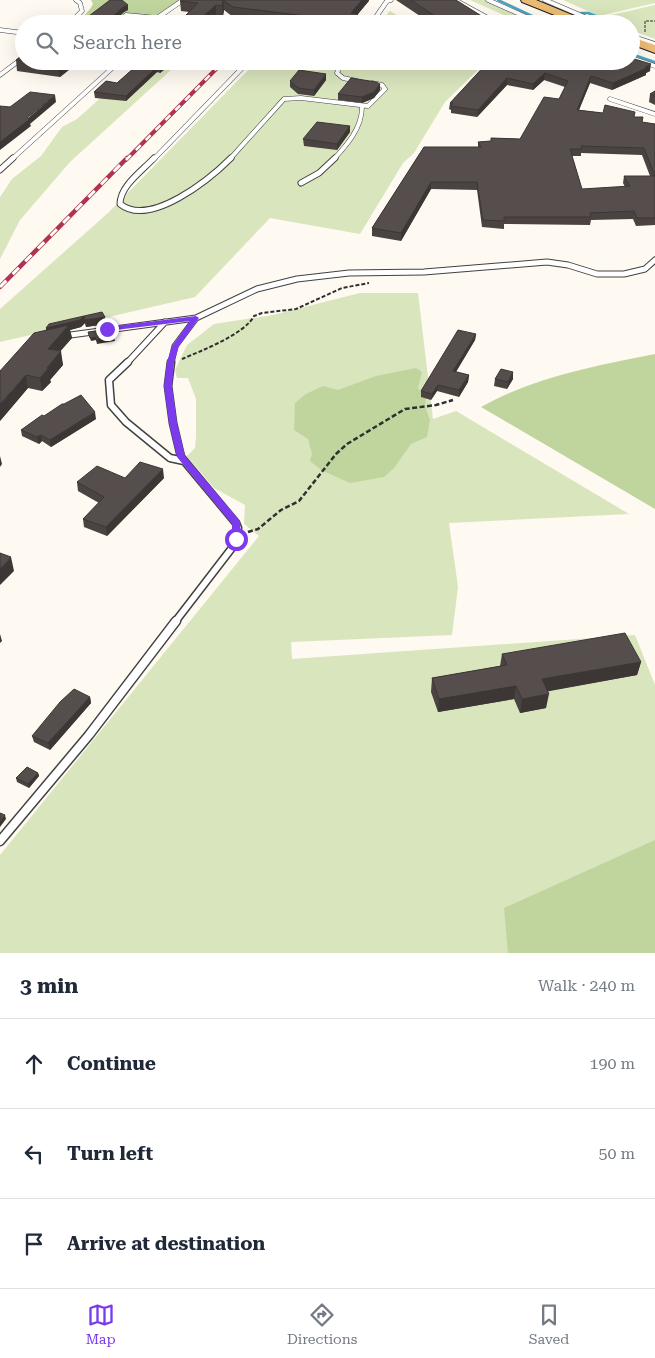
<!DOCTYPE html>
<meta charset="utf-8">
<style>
body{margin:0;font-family:"Roboto Serif",serif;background:#f6f6f7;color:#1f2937}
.stop{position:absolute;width:15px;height:15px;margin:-11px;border:4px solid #7c3aed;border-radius:50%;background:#fff}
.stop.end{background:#7c3aed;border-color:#fff;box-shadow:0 1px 5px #0008}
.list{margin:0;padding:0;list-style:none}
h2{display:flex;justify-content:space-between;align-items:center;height:65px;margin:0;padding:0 20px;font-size:21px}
h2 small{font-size:16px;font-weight:400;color:#747a83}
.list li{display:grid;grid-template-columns:32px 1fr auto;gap:15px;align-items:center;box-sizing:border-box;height:90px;padding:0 20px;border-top:1px solid #e0e1e3}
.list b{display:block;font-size:19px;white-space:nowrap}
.list em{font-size:16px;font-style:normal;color:#747a83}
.icon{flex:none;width:28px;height:28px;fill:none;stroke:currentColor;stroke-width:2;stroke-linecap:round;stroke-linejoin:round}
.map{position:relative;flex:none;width:655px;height:953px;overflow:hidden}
.search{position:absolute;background:#fff;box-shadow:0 5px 20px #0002;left:15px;right:15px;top:15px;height:55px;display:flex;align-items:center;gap:12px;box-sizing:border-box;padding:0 18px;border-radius:28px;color:#747a83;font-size:19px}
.sheet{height:335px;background:#fff}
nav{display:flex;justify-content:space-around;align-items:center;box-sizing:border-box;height:70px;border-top:1px solid #e0e1e3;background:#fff;font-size:14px;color:#747a83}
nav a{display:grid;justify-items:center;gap:2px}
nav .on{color:#7c3aed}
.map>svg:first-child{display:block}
.green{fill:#d9e5bd}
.forest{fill:#c0d59e}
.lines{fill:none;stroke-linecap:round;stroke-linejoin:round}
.stream{stroke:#48a4c1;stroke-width:2.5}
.lane-far3-casing{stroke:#414141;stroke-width:5}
.lane-far2-casing{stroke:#414141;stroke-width:7}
.lane-far1-casing{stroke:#414141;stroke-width:9}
.lane-casing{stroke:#414141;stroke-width:11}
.primary-casing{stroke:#1f1f1f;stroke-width:2}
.path-far2{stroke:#303030;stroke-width:1;stroke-dasharray:3 1;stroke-linecap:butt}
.path-far1{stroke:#303030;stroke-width:2;stroke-dasharray:4 2;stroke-linecap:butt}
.path{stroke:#303030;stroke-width:2.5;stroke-dasharray:5 2.5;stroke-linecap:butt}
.lane-far3{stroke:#fff;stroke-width:4}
.lane-far2{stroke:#fff;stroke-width:5}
.lane-far1{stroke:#fff;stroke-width:6}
.lane{stroke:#fff;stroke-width:8}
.primary{fill:#ecbb73;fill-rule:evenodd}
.rail-far1-casing{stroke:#b2334e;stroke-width:4}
.rail-casing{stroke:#b2334e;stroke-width:4.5}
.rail-far1{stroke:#fff;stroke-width:2.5;stroke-dasharray:7;stroke-linecap:butt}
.rail{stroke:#fff;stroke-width:3;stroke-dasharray:9;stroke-linecap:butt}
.wall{fill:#4a4341;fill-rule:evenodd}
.shaded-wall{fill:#3c3735}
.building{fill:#564e4c;stroke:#3c3735;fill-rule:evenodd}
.route{fill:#7c3aed}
</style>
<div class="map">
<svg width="655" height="953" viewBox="0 0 655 953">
<rect width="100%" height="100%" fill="#fef9f1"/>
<path class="green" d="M470 0H489L537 23 511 24 517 21Z
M563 0H655V3L599 16Z
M655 5V39L631 30V24H614L598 18Z
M390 11 412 24H378Z
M257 61H487L445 102 414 153 403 163 360 234 270 218 195 297 0 342V309L108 213Z
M134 68 172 69 70 162 20 220 0 259V197L12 179 41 156 62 127 77 119Z
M360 293H418L433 419 456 411 629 514 449 523 458 587 452 635 291 642 292 659 635 635 655 685V853L614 953H0V855L259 536 244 524 245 505 214 488 187 456 195 448 196 437V399L188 378H177L175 370 187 345 214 324 273 315Z"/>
<path class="forest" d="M91 0H181L163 17 124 14 121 19 145 24H78C82 16 90 11 93 4Z
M655 354V509L481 407C534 377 595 366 655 354Z
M416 368 422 372 418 388 426 397 425 406 430 420 427 437 411 444 394 468 384 477 350 483 321 470 310 461 312 454 308 439 294 430 295 403 306 394 323 386 338 390 376 376Z
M655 840V953H508L504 908Z"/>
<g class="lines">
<path class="stream" d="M498 0 549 24
M581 13H588L612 22
M631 54 655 62"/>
<g class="lane-far3-casing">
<path id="lane-far3" d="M455 0 497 23
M488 0 542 24
M545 0 601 24
M126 15 157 18 183 0
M69 24 82 11 80 3 76 0
M371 24 387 1 391 0
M0 30 24 33
M631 36 655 44
M631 58 655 66
M342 61 337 73 343 78 357 81
M0 75 24 57
M610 99 655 114
M11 160 120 61
M153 160 249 61
M229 160 284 99 301 98 368 106 385 89 382 85 372 83
M333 160C347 145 362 128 362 107"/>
</g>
<g class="lane-far2-casing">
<path id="lane-far2" d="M154 158C142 171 120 186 120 204 150 228 210 179 231 158
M0 170 13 158
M301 183 319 173 335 158
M63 336 196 318
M127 363 165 322
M171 363 175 346 196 318 257 289 297 279 349 273 424 272 547 262 568 265 597 274H624L645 269 655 260"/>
</g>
<g class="lane-far1-casing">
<path id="lane-far1" d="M128 362 109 380 111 405 126 422 170 458 184 461
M171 362 168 386 173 423 181 457 236 523 238 528 235 544 175 622"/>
</g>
<g class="lane-casing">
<path id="lane" d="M0 841 89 735 176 621"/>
</g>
<g class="primary-casing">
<path id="primary" d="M521 0H536L594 24H577L522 2Z
M631 37 655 45V53L631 44Z"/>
</g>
<path class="path-far2" d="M645 32V21H655"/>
<path class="path-far1" d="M182 359C201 351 245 334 254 316L262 313 296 309 342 288 369 283"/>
<path class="path" d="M248 532 258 529 281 510 299 501 336 454 347 444 405 409 436 405 453 400"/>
<use href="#lane-far3" class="lane-far3"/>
<use href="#lane-far2" class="lane-far2"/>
<use href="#lane-far1" class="lane-far1"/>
<use href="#lane" class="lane"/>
<use href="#primary" class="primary"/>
<g class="rail-far1-casing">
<path id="rail-far1" d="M126 160 224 61"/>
</g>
<g class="rail-casing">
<path id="rail" d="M0 287 127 158"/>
</g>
<use href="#rail-far1" class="rail-far1"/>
<use href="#rail" class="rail"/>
</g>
<path class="wall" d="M182 0H369L358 14V24H287L233 17 224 10 223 16 216 15 206 24H182V19L189 12 181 11 180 1Z
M396 0H456L488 24H432Z
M128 10 124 12 111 24H86L85 19Z
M16 60 24 61H80L60 77 17 71Z
M142 61H175L160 73 157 72 126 101 95 98 94 92 117 83Z
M288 61H303L301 64Z
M489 61 650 71 646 73V75L612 90 590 83 579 110 634 117 642 122 655 124V225L636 226 633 219 591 220 590 225 504 224V229L482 227 477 190 431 189 401 241 372 236V228L424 147H478V142L491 141V138L520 139 559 99 565 87 544 80 533 90 507 85 477 117 451 113V110L449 109 450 103ZM581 153 642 155 650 176H624L623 183 625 187 582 189 572 156H581Z
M326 80 314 96 298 94 290 87V81Z
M380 84V90L374 98 362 103 338 100V94Z
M655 91V105L649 102 650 94Z
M350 126V132L337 150 304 146 303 139Z
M102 312 106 324 86 327 85 323 81 327 70 330 72 338 60 351 63 365 50 380 51 382 42 391 28 388 0 421 46 331V328Z
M476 334 475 340 456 372 469 375 468 382 459 397 437 391 431 400 421 397V391Z
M513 372V379L507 389 494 386 495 379Z
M44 416 96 419 51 447 42 441 39 444 22 436 21 430Z
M125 478H164L107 536 84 527 83 519 99 503 78 491 77 482Z
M502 654 641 662 637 675 547 691 546 708 520 713 514 699 438 712 431 692 432 678 500 666Z
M90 697 91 703 50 750 34 742 32 736Z
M38 773 39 776 29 788 17 782 16 778Z"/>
<path class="shaded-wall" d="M223 0 224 10 223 16 222 6Z
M362 0H369V1L358 14V24H348L351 13Z
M128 5V10L124 12 111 24H107V22L123 7Z
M216 5V15L206 24H198V21Z
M488 20V24H469Z
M64 61H80L60 77 58 66Z
M168 61H175L160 73V67Z
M651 64 650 71 646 73V75L612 90 613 83Z
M157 67V72L126 101V96Z
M545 73 544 80 533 90V84Z
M326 74V80L314 96V90Z
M591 76 590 83 576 117 577 110Z
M507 78V85L477 117 478 110Z
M380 84V90L374 98 362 103V97Z
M55 95 56 102 30 124 31 126 0 150V142Z
M350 126V132L337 150V144Z
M431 182V189L401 241V233Z
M84 316 85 323 81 327 70 330 72 338 51 362 46 328Z
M105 317 106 324 86 327 85 320Z
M476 334 475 340 452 378 453 371Z
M95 337 96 340 91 341 90 338Z
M114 337 115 341 97 344 96 340Z
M61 351 63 365 50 380 51 382 42 391 40 378Z
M513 372V379L507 389 508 382Z
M26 375 28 388 0 421V404Z
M469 375 468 382 459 397V390Z
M438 385 437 391 431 400 432 394Z
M95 412 96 419 51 447 50 440Z
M41 435 42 441 39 444 37 437Z
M0 456 2 464 0 467Z
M163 469 164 478 107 536 106 527Z
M11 557 14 571 0 585V569Z
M0 634 2 641 0 643Z
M641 662 637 675 539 693 542 679Z
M516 686 514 699 438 712 439 699Z
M549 694 546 708 520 713 522 699Z
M90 697 91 703 50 750 48 743Z
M38 773 39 776 29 788 28 784Z
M5 815 6 819 0 827V822Z"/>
<path class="building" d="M110 0H122L128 5 123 7 107 22 85 19Z
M182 0H362L351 13 358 14 348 24H335L338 20 233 7 223 0 222 6 216 5 198 21 182 19 198 3 180 1Z
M411 0H456L488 20 469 24H447Z
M119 20 145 24H115Z
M24 54V61L16 60Z
M631 58 651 64 645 67 647 68 613 83 591 76 577 110 603 113 605 105 635 112 634 117H643L642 122 655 124V218H637L634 211 590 213 591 217H504V221L483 220 477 182H431L401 233 372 228 424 147H481L478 142 491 141V138L520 139 544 97 559 99 568 81 545 73 533 84 507 78 478 110 451 106 453 103H450L489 61H631ZM581 146 644 148 655 176H624L630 186 582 189 570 149H582Z
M26 61H64L58 66Z
M142 61H168L160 67H157L126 96 94 92 106 81 117 83Z
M299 70 326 74 314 90 298 88 290 81Z
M351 78 376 82 380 84 374 92 362 97 338 94Z
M655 91V96L650 94Z
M30 92 55 95 27 118 30 119 0 142V106L10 107Z
M317 122 350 126 337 144 303 139Z
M102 312 105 317 85 320 84 316Z
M84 316 80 320 46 328 49 324Z
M69 325 48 349 61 351 47 368 48 369 40 378 26 375 0 404V371L34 333Z
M110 329 114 337 96 340 95 337 90 338 88 332Z
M458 330 476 334 453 371 469 375 459 390 438 385 432 394 421 391Z
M501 369 513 372 508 382 495 379Z
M81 395 95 412 50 440 41 435 37 437 21 430 42 415 44 416 62 404H64Z
M140 462 163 469 106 527 83 519 104 497 77 482 97 466 125 478Z
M0 553 11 557 0 569Z
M625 633 641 662 542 679 549 694 522 699 516 686 439 699 432 678 507 665 502 654Z
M74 689 90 697 48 743 32 736 60 702Z
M27 767 38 773 28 784 16 778Z
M0 813 5 815 0 822Z"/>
<path class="route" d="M196 316 199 318 179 346 174 362 172 386 177 423 185 456 240 521 241 539 236 542 232 539V524L177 457 169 423 164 386 167 362 172 346 190 321 107 331 104 329 107 327Z"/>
</svg>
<div class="stop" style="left:236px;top:539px"></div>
<div class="stop end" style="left:107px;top:329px"></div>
<div class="search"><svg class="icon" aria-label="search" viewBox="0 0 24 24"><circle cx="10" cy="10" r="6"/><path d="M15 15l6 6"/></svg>Search here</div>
</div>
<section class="sheet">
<h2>3 min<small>Walk · 240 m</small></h2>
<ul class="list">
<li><svg class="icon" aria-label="ahead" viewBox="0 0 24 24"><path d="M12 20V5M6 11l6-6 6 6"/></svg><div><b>Continue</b></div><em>190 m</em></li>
<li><svg class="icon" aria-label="left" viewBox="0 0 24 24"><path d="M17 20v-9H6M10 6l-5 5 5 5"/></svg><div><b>Turn left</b></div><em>50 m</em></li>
<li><svg class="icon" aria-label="arrive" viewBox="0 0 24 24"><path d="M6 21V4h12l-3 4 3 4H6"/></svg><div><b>Arrive at destination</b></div></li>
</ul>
</section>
<nav>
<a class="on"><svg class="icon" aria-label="map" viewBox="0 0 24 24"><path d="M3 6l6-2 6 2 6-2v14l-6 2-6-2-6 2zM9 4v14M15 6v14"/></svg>Map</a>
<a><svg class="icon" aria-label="directions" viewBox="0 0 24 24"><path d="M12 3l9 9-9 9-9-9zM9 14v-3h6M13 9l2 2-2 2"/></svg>Directions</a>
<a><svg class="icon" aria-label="saved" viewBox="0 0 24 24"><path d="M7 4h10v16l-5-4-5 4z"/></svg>Saved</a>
</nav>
